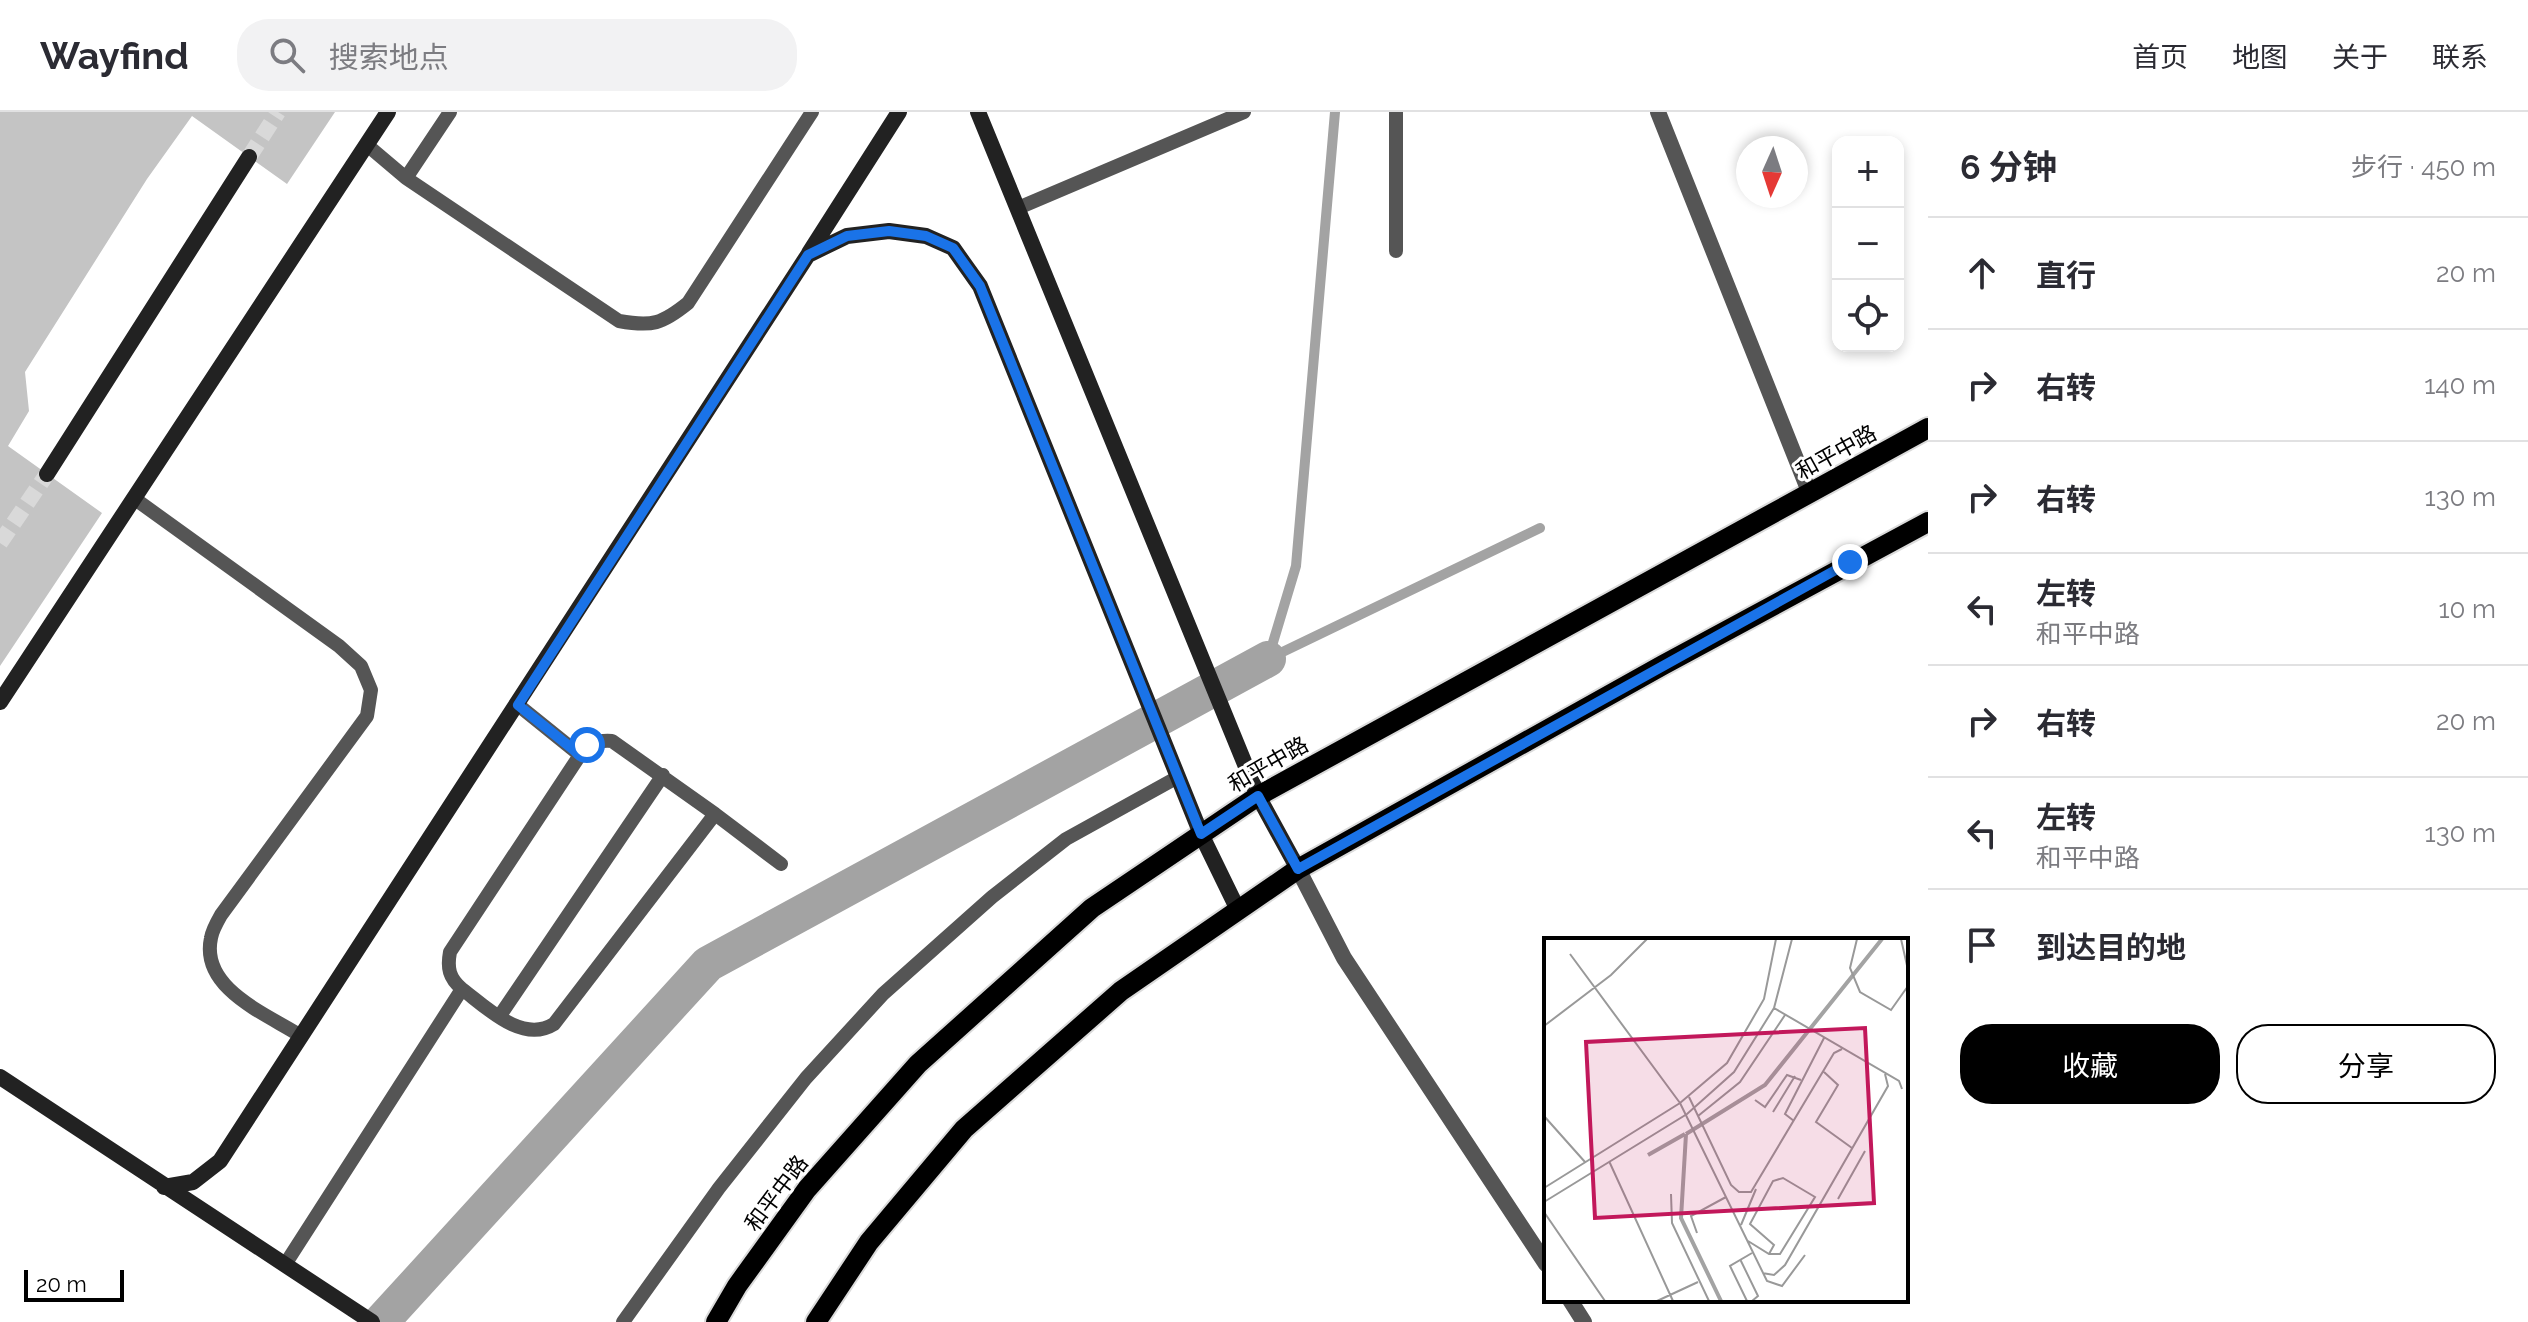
<!DOCTYPE html>
<html lang="zh">
<meta charset="utf-8">
<style>
body{margin:0;font-family:Raleway,"Noto Sans SC",sans-serif;background:#f2f2f3;color:#2b2b33}
.controls{position:absolute;right:24px;top:24px;display:grid;overflow:hidden;border-radius:16px;box-shadow:0 4px 12px #0003}
.controls button{width:72px;height:72px;display:grid;place-items:center;padding:0;border:0;border-bottom:2px solid #e1e1e2;background:#fff;color:#2b2b33;font:40px sans-serif}
.compass{position:absolute;left:1736px;top:24px;width:72px;height:72px;border-radius:50%;background:#fff;box-shadow:0 4px 12px #0003;rotate:183deg}
.scale{position:absolute;left:24px;bottom:20px;width:100px;box-sizing:border-box;padding-left:8px;border:4px solid #000;border-top:0;font-size:22px;line-height:28px;white-space:nowrap;color:#000;-webkit-text-stroke:6px #fff;paint-order:stroke}
.stop{position:absolute;width:24px;height:24px;margin:-18px;border:6px solid #1a73e8;border-radius:50%;background:#fff}
.stop.end{background:#1a73e8;border-color:#fff;box-shadow:0 2px 8px #0008}
.list{margin:0;padding:0;list-style:none}
h2{display:flex;justify-content:space-between;align-items:center;height:104px;margin:0;padding:0 32px;font-size:34px}
h2 small{font-size:26px;font-weight:400;color:#7c7c81}
.list li{display:grid;grid-template-columns:52px 1fr auto;gap:24px;align-items:center;box-sizing:border-box;height:112px;padding:0 32px;border-top:2px solid #e1e1e2}
.list b{display:block;font-size:30px;white-space:nowrap}
.list p{margin:0;font-size:26px;white-space:nowrap;color:#7c7c81}
.list em{font-size:26px;font-style:normal;color:#7c7c81}
.actions{display:flex;gap:16px;padding:24px 32px}
.actions a{flex:1;padding:18px 0;border:2px solid #000;border-radius:32px;text-align:center;font-size:28px;color:#000}
.actions .main{background:#000;color:#fff}
.icon{flex:none;width:44px;height:44px;fill:none;stroke:currentColor;stroke-width:2;stroke-linecap:round;stroke-linejoin:round}
.map{position:relative;flex:none;width:1928px;height:1210px;overflow:hidden}
header{display:flex;align-items:center;gap:48px;box-sizing:border-box;height:112px;padding:0 40px;background:#fff;border-bottom:2px solid #e1e1e2}
header strong{font-size:38px}
nav{display:flex;gap:44px;margin-inline-start:auto;font-size:28px}
.search{width:560px;height:72px;background:#f2f2f3;display:flex;align-items:center;gap:20px;box-sizing:border-box;padding:0 28px;border-radius:32px;color:#7c7c81;font-size:30px}
main{display:flex}
aside{flex:1;background:#fff}
.map>svg:first-child{display:block}
.lines{fill:none;stroke-linecap:round;stroke-linejoin:round}
.stream{stroke:#a3a3a3;stroke-width:10}
.canal{stroke:#a3a3a3;stroke-width:36}
.building{fill:#c4c4c4}
.secondary-tunnel{stroke:#d9d9d9;stroke-width:16;stroke-dasharray:16 8;stroke-linecap:butt}
.primary-casing{stroke:#dbdbdb;stroke-width:24}
.service{stroke:#555;stroke-width:14}
.minor{stroke:#555;stroke-width:16}
.secondary{stroke:#222;stroke-width:16}
.primary{stroke:#000;stroke-width:20}
.route{stroke:#1a73e8;stroke-width:10}
.labels{text-anchor:middle;dominant-baseline:central;stroke-width:6;stroke-linejoin:round;paint-order:stroke}
.street-label{font-size:22px;fill:#000;stroke:#fff}
.inset-river{fill:none;stroke:#a3a3a3;stroke-width:4}
.inset-road{fill:none;stroke:#999;stroke-width:2}
.view{fill:#c2185b;fill-opacity:0.15;stroke:#c2185b;stroke-width:4}
.inset-edge{fill:none;stroke:#000;stroke-width:4}
</style>
<header>
<strong>Wayfind</strong>
<div class="search"><svg class="icon" aria-label="search" viewBox="0 0 24 24"><circle cx="10" cy="10" r="6"/><path d="M15 15l6 6"/></svg>搜索地点</div>
<nav><a>首页</a><a>地图</a><a>关于</a><a>联系</a></nav>
</header>
<main>
<div class="map">
<svg width="1928" height="1210" viewBox="0 0 1928 1210">
<rect width="100%" height="100%" fill="#fff"/>
<g class="lines">
<path class="stream" d="M1268 547 1296 454 1335 0
M1268 547 1540 416"/>
<path class="canal" d="M381 1210 708 852 1268 547"/>
</g>
<path class="building" d="M0 0H335L287 72 192 4 147 67 25 260 29 299 8 334 102 401 0 554Z"/>
<g class="lines">
<path class="secondary-tunnel" d="M249 45 278 0
M0 431 47 362"/>
<g class="primary-casing">
<path id="primary" d="M716 1210 737 1174 807 1077 918 952 1092 796 1258 684 1928 316
M816 1210 869 1130 964 1017 1121 879 1298 757 1663 553 1928 410"/>
</g>
<path class="service" d="M450 0 406 66 619 209C652 215 662 212 688 191L812 0
M1396 0V139
M367 33 406 66
M1018 96 1244 0
M135 387 339 534 361 554 371 578 367 604 221 803C217 810 212 819 211 826 200 877 267 902 301 924
M580 643C589 631 597 628 612 629L715 702
M462 877C486 895 522 932 554 912L715 702 781 752
M499 905 663 663
M286 1151 462 877C449 866 447 856 450 840L580 643 518 593
M623 1210 719 1076 806 966 883 882 992 785 1066 727 1178 665"/>
<path class="minor" d="M1658 0 1810 382
M1298 757 1344 846 1546 1152
M1570 1188 1584 1210"/>
<path class="secondary" d="M978 0 1258 684 1298 757
M809 141 899 0
M47 362 249 45
M0 590 388 0
M0 965 372 1210
M164 1075 193 1070 220 1049 808 143 847 124 889 119 926 124 953 136 980 174 1201 722 1238 798"/>
<use href="#primary" class="primary"/>
</g>
<g class="lines">
<path class="route" d="M587 633 580 643 518 593 808 143 847 124 889 119 926 124 953 136 980 174 1201 722 1258 684 1298 757 1850 450"/>
</g>
<g class="labels">
<g class="street-label">
<text transform="translate(1836 340) rotate(-29)">和平中路</text>
<text transform="translate(1268 652) rotate(-30)">和平中路</text>
<text transform="translate(776 1081) rotate(-53)">和平中路</text>
</g>
</g>
<g transform="translate(1544 826)">
<rect width="364" height="364" fill="#fff"/>
<path class="inset-river" d="M142 196 137 280 177 363M142 196 221 147 338 1M104 217 141 196"/>
<path class="inset-road" d="M313 1 306 30 316 54 347 72 364 48M357 1 364 32M26 16 136 165M230 70 355 143 358 151M0 88 67 37 103 1M280 134 294 147 272 184 308 210M145 159 187 247 195 254H207L290 115 298 111M211 162 221 169 243 137 257 142M136 165 223 343 238 348 261 317M229 174 251 138M0 178 41 224M154 178 196 144 241 77M250 183 241 176 280 100M65 223 129 363M0 250 136 165 183 125 220 61 232 1M127 256 128 285 165 363M294 261 321 213M0 264 143 176 190 134 230 70 248 1M0 274 61 363M197 287 212 251M153 295 147 278 182 259M204 303 225 316H236L271 259 239 240 229 243 206 286 230 307 225 316M196 321 214 358 208 363M218 335 230 337 241 327 344 148 341 136M113 363 154 344M203 363 186 328 208 315"/>
<path class="view" d="M321 90 330 265 51 280 42 104Z"/>
<rect width="364" height="364" class="inset-edge"/>
</g>
</svg>
<div class="controls">
<button>+</button>
<button>−</button>
<button><svg class="icon" aria-label="locate" viewBox="0 0 24 24"><circle cx="12" cy="12" r="6"/><path d="M12 2v4M12 18v4M2 12h4M18 12h4"/></svg></button>
</div>
<svg class="compass" viewBox="-18 -18 36 36"><path d="M0-13l5 13h-10z" fill="#e53935"/><path d="M0 13l5-13h-10z" fill="#7c7c81"/></svg>
<div class="scale">20 m</div>
<div class="stop" style="left:587px;top:633px"></div>
<div class="stop end" style="left:1850px;top:450px"></div>
</div>
<aside>
<h2>6 分钟<small>步行 · 450 m</small></h2>
<ul class="list">
<li><svg class="icon" aria-label="ahead" viewBox="0 0 24 24"><path d="M12 20V5M6 11l6-6 6 6"/></svg><div><b>直行</b></div><em>20 m</em></li>
<li><svg class="icon" aria-label="right" viewBox="0 0 24 24"><path d="M7 20v-9h11M14 6l5 5-5 5"/></svg><div><b>右转</b></div><em>140 m</em></li>
<li><svg class="icon" aria-label="right" viewBox="0 0 24 24"><path d="M7 20v-9h11M14 6l5 5-5 5"/></svg><div><b>右转</b></div><em>130 m</em></li>
<li><svg class="icon" aria-label="left" viewBox="0 0 24 24"><path d="M17 20v-9H6M10 6l-5 5 5 5"/></svg><div><b>左转</b><p>和平中路</p></div><em>10 m</em></li>
<li><svg class="icon" aria-label="right" viewBox="0 0 24 24"><path d="M7 20v-9h11M14 6l5 5-5 5"/></svg><div><b>右转</b></div><em>20 m</em></li>
<li><svg class="icon" aria-label="left" viewBox="0 0 24 24"><path d="M17 20v-9H6M10 6l-5 5 5 5"/></svg><div><b>左转</b><p>和平中路</p></div><em>130 m</em></li>
<li><svg class="icon" aria-label="arrive" viewBox="0 0 24 24"><path d="M6 21V4h12l-3 4 3 4H6"/></svg><div><b>到达目的地</b></div></li>
</ul>
<div class="actions"><a class="main">收藏</a><a>分享</a></div>
</aside>
</main>
